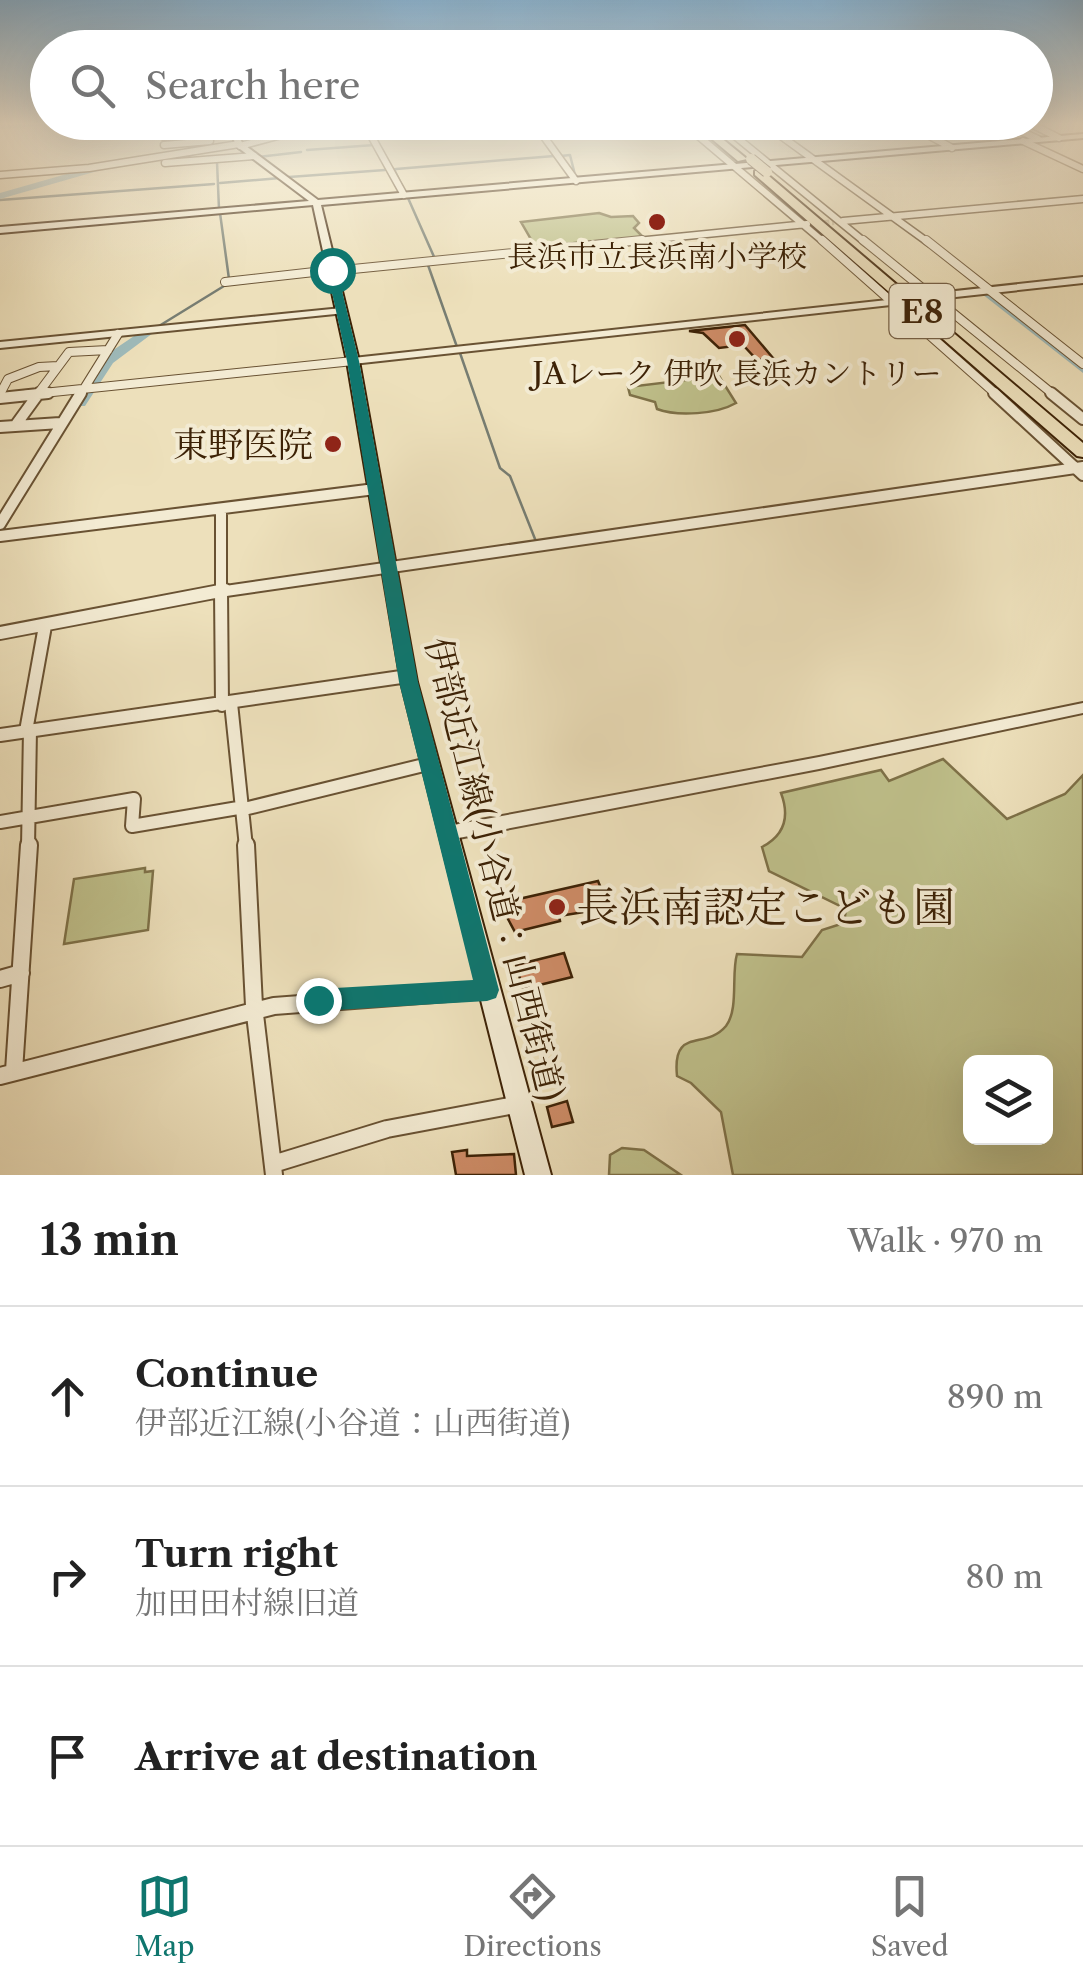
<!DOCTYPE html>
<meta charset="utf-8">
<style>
body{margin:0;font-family:"Libre Caslon Text","Noto Serif JP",serif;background:#f6f6f6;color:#222}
.controls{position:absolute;right:30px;bottom:30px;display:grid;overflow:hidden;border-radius:15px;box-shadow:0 10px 40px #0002}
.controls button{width:90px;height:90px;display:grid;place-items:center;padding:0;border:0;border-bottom:2px solid #e0e0e0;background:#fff;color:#222;font:50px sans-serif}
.stop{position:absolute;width:30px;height:30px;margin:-22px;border:8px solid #0f766e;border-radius:50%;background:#fff}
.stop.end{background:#0f766e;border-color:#fff;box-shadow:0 2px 10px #0008}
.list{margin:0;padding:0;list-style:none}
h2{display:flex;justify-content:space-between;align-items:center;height:130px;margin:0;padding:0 40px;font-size:42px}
h2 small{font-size:32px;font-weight:400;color:#767676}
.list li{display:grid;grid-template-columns:65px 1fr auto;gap:30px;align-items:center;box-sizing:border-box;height:180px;padding:0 40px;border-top:2px solid #e0e0e0}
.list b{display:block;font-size:38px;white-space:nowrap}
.list p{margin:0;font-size:32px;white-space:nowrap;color:#767676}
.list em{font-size:32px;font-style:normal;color:#767676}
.icon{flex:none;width:55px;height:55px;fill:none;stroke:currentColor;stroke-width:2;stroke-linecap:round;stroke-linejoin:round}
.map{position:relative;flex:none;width:1083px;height:1175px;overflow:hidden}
.search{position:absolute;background:#fff;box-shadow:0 10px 40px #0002;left:30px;right:30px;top:30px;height:110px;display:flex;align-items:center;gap:25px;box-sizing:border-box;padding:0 35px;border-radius:55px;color:#767676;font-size:38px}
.sheet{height:670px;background:#fff}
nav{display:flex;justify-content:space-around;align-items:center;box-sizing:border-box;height:140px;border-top:2px solid #e0e0e0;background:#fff;font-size:28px;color:#767676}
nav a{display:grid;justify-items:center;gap:5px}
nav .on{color:#0f766e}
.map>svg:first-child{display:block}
.green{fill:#bfc08b;stroke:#7e7148;stroke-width:2.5;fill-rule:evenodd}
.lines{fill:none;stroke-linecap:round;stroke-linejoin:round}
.stream{stroke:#777d72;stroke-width:2.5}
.river{fill:#9ebaba;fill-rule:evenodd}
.building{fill:#ce8c67;stroke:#3d2206;stroke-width:2.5}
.minor-tunnel{stroke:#caba97;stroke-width:6;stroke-dasharray:6 2.5;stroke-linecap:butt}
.minor-far4-casing{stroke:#695233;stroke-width:9}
.minor-far3-casing{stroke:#695233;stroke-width:10}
.minor-far2-casing{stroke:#695233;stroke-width:14}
.minor-far1-casing{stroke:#695233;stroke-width:16}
.minor-casing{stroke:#695233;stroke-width:20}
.tertiary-casing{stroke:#695233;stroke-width:4}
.secondary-casing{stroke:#3d2206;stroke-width:4}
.motorway-casing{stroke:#3d2206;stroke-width:4}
.minor-far4{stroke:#f3ebd3;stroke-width:6}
.minor-far3{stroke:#f3ebd3;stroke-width:8}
.minor-far2{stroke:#f3ebd3;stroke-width:10}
.minor-far1{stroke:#f3ebd3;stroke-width:12}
.minor{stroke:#f3ebd3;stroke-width:16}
.tertiary{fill:#f3ebd3;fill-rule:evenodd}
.secondary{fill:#f3ebd3;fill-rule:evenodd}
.motorway{fill:#ede0bb;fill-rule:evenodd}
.motorway-bridge-casing{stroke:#3d2206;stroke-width:12;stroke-linecap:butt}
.motorway-bridge{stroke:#ede0bb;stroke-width:10}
.route{fill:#0f766e}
.poi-dot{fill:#8f2418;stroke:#f3ebd3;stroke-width:4}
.labels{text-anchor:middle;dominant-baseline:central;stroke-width:8;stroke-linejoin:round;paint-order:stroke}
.far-poi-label{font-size:30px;fill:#3d2206;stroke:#f3ebd3}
.shield{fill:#f3ebd3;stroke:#745e44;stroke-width:2.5}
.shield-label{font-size:32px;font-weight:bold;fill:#3d2206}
.poi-label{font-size:35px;fill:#3d2206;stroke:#f3ebd3;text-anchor:end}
.street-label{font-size:35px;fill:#3d2206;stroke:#f3ebd3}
.near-poi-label{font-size:42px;fill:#3d2206;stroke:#f3ebd3;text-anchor:start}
</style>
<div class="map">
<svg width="1083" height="1175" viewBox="0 0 1083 1175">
<rect width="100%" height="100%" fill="#ede0bb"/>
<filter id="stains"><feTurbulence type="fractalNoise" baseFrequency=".002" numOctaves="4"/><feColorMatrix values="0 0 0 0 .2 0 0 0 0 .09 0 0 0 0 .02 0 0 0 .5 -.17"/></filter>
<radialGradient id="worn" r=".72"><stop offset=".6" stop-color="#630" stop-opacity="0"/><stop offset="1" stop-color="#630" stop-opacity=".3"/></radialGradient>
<path class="green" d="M599 213 611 217 633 216 639 223 634 228 644 238 536 248 521 222Z
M719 376 736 403C717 414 678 417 657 409L655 402 630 395 628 387Z
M943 759 1007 819 1065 794 1083 775V1175H733L721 1112 691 1083 677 1076C672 1026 705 1051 726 1026 739 1009 731 974 737 954L802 957 822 930 844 923 846 909 769 871 762 847C785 835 790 817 781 793L881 770 889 781ZM970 1062H1046V1138H970Z
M145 868V872L153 871 148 930 64 944 74 879Z
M622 1148 644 1150 681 1175H609L610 1155Z"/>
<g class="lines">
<path class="stream" d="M307 150 374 145
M561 156 570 155 575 175
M258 157 301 152
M217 162 219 209
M394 169 402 186
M396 169 554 156
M289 177 385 170
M220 183 280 178
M408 198 435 259
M0 200 214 184
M220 213 229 279
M428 265 457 347
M159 326 224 286
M460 353 500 468 510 476 537 544"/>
<path class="river" d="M57 123 53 125 0 129V125Z
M98 165 101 170 0 199V193Z
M982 290H990L1083 363V373L982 294Z
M143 330 153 333 113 363 85 406H75L73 403 103 357Z"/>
</g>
<path class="building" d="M745 325 773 358 757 360 743 345 719 348 703 333 689 331Z
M598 881 609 908 559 916 560 921 515 932 508 919 505 909 512 907 510 901Z
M564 953 572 977 523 989 516 965Z
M567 1101 573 1122 552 1127 547 1107Z
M467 1150V1156L514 1154 516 1175H456L452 1152Z"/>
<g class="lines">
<path class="minor-tunnel" d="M815 224 834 222"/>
<g class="minor-far4-casing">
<path id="minor-far4" d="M364 123 404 195
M534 123 576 181
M683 123 825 243
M719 123 866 243
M763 123 929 243
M906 123 952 148
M1003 123 1038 139
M1029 123 1059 138
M163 127 213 123
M233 132 326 123
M164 137 207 133 210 141 164 145
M1023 141 1083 169
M240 146 300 130
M165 163 254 156
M0 175 89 168 239 144
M843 221 1083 199
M617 243 807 224"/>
</g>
<g class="minor-far3-casing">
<path id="minor-far3" d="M822 240 997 395
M863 240 1054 395
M926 240 1083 364
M333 271 642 240
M225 282 332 270
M0 394 8 379 39 367 58 366
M24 395 353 361
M37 395 69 352 108 350
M80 395 118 334"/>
</g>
<g class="minor-far2-casing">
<path id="minor-far2" d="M994 393 1083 475
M1051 393 1083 419
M0 398 48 393
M15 426 39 393
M0 427 60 423
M221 510V593
M0 524 81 393
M0 536 375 489
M212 593 1083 467"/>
</g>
<g class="minor-far1-casing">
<path id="minor-far1" d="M221 590 222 705
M0 633 225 590
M231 703 246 847
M26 731 45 626
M0 735 408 676
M244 809 428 764
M0 822 134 799 132 826 244 807
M28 847 30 730"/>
</g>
<g class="minor-casing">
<path id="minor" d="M246 845 254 1006 274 1175
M0 979 21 973
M14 1071 29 845
M0 1076 274 1006 487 990
M273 1164 387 1129 520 1104"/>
</g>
<g class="tertiary-casing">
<path id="tertiary" d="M1083 277V283L928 300 923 297 928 294Z
M906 298 911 301 909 303 353 364 348 361 353 358Z
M342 308 345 309V313L0 348V342Z
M1083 703V713L819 769 448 840 442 838 439 833 442 828 448 826 819 757Z"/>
</g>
<g class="secondary-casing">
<path id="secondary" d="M228 123H235L242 143 318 200 1083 134V138L321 205 359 361 417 682 551 1175H525L401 682 347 361 313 205 0 233V227L309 201 236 146Z"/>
</g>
<g class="motorway-casing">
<path id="motorway" d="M693 123H703L747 159 738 161Z
M755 171H763L1083 443V457L1077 456 755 175Z"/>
</g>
<use href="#minor-far4" class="minor-far4"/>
<use href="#minor-far3" class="minor-far3"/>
<use href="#minor-far2" class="minor-far2"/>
<use href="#minor-far1" class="minor-far1"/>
<use href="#minor" class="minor"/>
<use href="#tertiary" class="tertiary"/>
<use href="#secondary" class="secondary"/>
<use href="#motorway" class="motorway"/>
<g class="motorway-bridge-casing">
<path id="motorway-bridge" d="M751 159 767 172"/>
</g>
<use href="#motorway-bridge" class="motorway-bridge"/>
</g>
<linearGradient id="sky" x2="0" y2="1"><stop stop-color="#8ab6d6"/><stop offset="0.43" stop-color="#f7f1e0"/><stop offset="1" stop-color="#f7f1e0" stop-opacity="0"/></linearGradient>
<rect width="1083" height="288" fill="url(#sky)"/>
<path class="route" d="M332 266 337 270 359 361 418 682 499 990 496 998 487 1001 318 1011 309 1008 306 1000 309 992 318 989 473 980 399 682 347 361 327 270Z"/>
<g class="poi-dot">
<circle cx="657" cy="222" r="10"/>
<circle cx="737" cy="339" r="10"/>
<circle cx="333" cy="444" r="10"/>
<circle cx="557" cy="907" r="10"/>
</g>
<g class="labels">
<g class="far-poi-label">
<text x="657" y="256">長浜市立長浜南小学校</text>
<text x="737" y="373">JAレーク 伊吹 長浜カントリー</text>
</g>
<rect class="shield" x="889.5" y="284" width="65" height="54" rx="8"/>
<g class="shield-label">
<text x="922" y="311">E8</text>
</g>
<g class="poi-label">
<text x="313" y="444">東野医院</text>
</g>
<g class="street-label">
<text transform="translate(495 869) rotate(76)">伊部近江線(小谷道：山西街道)</text>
</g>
<g class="near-poi-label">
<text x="577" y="907">長浜南認定こども園</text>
</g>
</g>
<rect width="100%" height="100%" filter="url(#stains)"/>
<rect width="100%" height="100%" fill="url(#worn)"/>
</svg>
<div class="controls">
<button><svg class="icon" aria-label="layers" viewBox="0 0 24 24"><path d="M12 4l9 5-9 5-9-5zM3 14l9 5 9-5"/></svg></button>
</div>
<div class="stop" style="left:332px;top:270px"></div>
<div class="stop end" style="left:318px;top:1000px"></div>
<div class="search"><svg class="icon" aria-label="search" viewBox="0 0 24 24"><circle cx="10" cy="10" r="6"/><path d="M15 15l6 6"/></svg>Search here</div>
</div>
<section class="sheet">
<h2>13 min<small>Walk · 970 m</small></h2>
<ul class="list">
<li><svg class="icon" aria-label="ahead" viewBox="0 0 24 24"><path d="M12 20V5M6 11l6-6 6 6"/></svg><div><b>Continue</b><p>伊部近江線(小谷道：山西街道)</p></div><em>890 m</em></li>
<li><svg class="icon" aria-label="right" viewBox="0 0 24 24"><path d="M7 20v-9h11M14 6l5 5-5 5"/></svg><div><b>Turn right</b><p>加田田村線旧道</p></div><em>80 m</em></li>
<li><svg class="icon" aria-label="arrive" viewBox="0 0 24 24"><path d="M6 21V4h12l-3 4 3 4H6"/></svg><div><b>Arrive at destination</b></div></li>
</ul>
</section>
<nav>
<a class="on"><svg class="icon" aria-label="map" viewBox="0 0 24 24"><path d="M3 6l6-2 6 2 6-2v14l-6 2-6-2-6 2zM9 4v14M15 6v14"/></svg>Map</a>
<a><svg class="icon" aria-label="directions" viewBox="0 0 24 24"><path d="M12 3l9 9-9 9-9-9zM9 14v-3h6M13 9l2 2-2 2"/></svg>Directions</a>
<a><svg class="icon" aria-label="saved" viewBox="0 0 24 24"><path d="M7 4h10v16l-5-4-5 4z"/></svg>Saved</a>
</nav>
